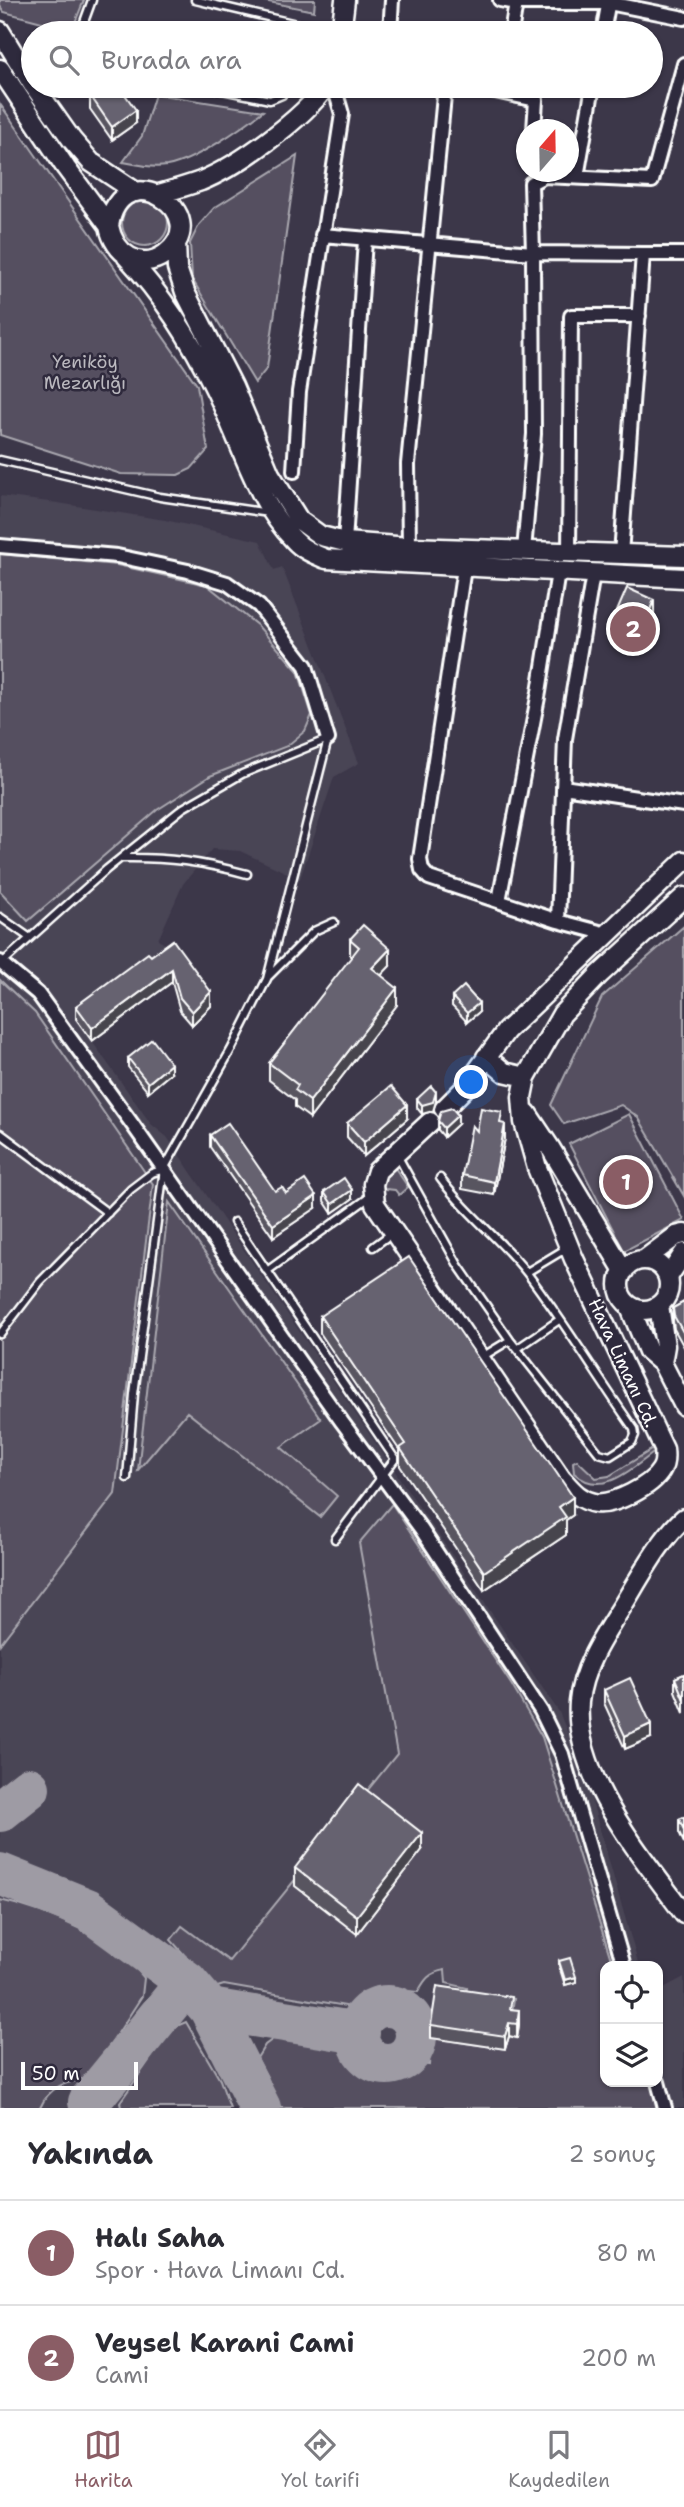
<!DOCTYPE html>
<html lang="tr">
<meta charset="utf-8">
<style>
body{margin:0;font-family:"Shantell Sans",sans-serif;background:#f2f2f3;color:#2b2b33}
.controls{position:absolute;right:21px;bottom:21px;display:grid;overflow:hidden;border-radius:14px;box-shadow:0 2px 5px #0004}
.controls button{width:63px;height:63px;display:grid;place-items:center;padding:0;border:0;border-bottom:2px solid #e1e1e2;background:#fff;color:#2b2b33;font:35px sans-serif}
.compass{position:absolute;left:516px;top:119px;width:63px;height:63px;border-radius:50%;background:#fff;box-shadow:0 2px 5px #0004;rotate:20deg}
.scale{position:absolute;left:21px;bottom:18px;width:117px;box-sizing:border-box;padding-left:7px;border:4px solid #fff;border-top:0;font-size:19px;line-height:24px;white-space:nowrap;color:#fff;-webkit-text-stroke:5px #2f2a3d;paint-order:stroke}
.you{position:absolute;left:472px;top:1083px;width:24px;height:24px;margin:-18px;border:5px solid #fff;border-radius:50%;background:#1a73e8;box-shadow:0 0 0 10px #1a73e833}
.badge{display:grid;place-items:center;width:46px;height:46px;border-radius:50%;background:#8a5d65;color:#fff;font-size:23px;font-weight:700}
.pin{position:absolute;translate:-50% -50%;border:4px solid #fff;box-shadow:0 2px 7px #0006}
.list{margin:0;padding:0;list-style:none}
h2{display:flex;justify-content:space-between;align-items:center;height:91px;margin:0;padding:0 28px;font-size:30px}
h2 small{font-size:23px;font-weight:400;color:#7c7c81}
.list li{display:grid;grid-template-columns:46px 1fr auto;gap:21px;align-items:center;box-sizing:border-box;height:105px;padding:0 28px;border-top:2px solid #e1e1e2}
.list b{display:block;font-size:26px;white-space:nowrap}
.list p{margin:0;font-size:23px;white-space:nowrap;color:#7c7c81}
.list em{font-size:23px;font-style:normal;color:#7c7c81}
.icon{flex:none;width:38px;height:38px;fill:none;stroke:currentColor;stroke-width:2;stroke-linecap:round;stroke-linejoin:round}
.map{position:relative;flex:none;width:684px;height:2108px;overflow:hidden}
.search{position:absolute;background:#fff;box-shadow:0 2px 5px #0004;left:21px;right:21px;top:21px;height:77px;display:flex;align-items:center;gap:18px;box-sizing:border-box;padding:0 24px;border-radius:38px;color:#7c7c81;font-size:26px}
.sheet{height:301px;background:#fff}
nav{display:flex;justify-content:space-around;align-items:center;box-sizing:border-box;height:98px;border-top:2px solid #e1e1e2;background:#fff;font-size:19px;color:#7c7c81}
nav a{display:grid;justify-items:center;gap:4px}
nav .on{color:#8a5d65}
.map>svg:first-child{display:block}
.built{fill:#494455}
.green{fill:#555060;stroke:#aaa8b0;stroke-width:2}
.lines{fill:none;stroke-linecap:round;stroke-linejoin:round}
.taxiway{stroke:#9e9ba4;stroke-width:42}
.lane-casing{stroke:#fff;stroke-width:11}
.street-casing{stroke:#fff;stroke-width:18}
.secondary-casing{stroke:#fff;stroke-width:23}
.lane{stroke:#2f2a3d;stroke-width:6}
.street{stroke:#2f2a3d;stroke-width:12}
.secondary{stroke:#2f2a3d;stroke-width:18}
.wall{fill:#585460;stroke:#fff;stroke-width:2}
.shaded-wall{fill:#47454e;stroke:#fff;stroke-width:2}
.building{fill:#666270;stroke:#fff;stroke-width:2}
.labels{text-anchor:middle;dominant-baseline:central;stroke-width:5;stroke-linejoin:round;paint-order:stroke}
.park-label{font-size:18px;fill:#bbb9bf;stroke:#2f2a3d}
.street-label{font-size:18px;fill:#fff;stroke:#2f2a3d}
</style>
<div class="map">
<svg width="684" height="2108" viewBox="0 0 684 2108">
<rect width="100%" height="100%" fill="#3c3749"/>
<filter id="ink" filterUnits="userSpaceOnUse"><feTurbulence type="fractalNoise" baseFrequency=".0143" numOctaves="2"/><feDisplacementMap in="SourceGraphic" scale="14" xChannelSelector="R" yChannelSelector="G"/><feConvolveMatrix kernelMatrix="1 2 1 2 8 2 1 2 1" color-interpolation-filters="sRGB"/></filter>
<g filter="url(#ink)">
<path class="built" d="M0 496 58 503 165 520 260 541 274 570 282 567 359 763 334 777 300 879 240 851 212 849 183 884 158 940 172 948 76 1019 151 1124 167 1137 559 1712 583 1770 639 1966H605V2082H658V1991L684 1977V2108H0Z"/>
<path class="green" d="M0 0H84L72 30 4 12 0 6Z
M259 0H315L314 11Z
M155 94 263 111C240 129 195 161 167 166 152 168 138 165 123 162L142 136Z
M0 104 197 385 208 450 191 469 178 475 121 474 0 435Z
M297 156 267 368 255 383 192 279 190 243 199 225 214 208Z
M122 223a23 23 0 1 1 46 0a23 23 0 1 1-46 0Z
M0 554 117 565 207 585 258 626 298 671 312 715 305 731 287 746 210 776 157 810 28 921 0 891Z
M684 926V1196L638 1117 621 1105 564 1124 551 1105 602 997Z
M0 980 35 1013 153 1184 115 1494 0 1644Z
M629 1114 684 1220 624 1251 569 1144Z
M393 1165 408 1187 399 1195 395 1190 386 1189 381 1185V1179Z
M169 1202 321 1419 281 1447 337 1496 320 1517 187 1412 138 1470Z
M651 1450 656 1451C631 1469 602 1499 574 1473L573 1462 577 1460 596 1478 609 1476Z
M392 1504 511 1684 542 1737 613 1966H605V2082H650L658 2108H278L268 2079 257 2058 265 2045 273 2039 344 2048C357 2066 374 2078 397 2071 409 2067 416 2063 429 2065L431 2038 505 2049 509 2036 516 2038 510 2023 514 1999 466 1994 467 1988 446 1983 445 1970C429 1973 425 1979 418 1992 391 1989 371 1984 351 2007L224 1985 214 1988 171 1940 182 1926 229 1961 397 1754 359 1543Z
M0 1900C48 1911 113 1938 144 1978L142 1996 89 2078C65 2083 51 2084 40 2108H0Z
M186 2022 220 2080 230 2108H121L120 2102 172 2028Z"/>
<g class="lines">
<path class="taxiway" d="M0 1811 29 1788
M0 1874 87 1909 187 1982 210 2009 260 2108
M358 2035a29 29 0 1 1 58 0a29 29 0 1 1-58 0Z
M210 2009 359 2033
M89 2102 187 1982"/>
<g class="lane-casing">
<path id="lane" d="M195 0 301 25 300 33
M80 33 92 0
M203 86 270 100 282 95 288 86
M0 460 160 497 269 513
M121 858C168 857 202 862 247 874
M0 917 30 938
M1 964 107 869 183 808 242 774 328 739
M268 977 314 931 334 922
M0 1133 108 1213
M397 1155 458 1265 510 1340 599 1453 610 1456 632 1442 635 1435 634 1429C598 1378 565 1323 527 1273 501 1239 465 1213 440 1178
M234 1222 395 1459 335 1539
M373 1247 392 1233
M267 1271 371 1196
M527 1272 567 1248
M0 1334 40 1282 131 1189 152 1173 164 1169
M518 1348 559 1320
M482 1357 510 1340
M127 1478 134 1394 164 1169 231 1050 267 979 328 739"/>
</g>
<g class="street-casing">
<path id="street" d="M500 0 516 3H609L684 18
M390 33 392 0
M511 33 516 3
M603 33 609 0
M473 86 536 100 534 130
M577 177 593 86
M322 235 533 253 531 183 544 176 652 181 684 64
M643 254H684
M294 471 299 392 342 114 334 86
M345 542 365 240
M0 546 117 556 188 571 227 583 259 606 306 666 328 739
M409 547 408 464 445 86
M524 551 534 434 533 253 643 254 621 554
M569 554 571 316H639
M464 568 420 859 422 870 429 878 558 921 607 934
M563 787 684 805
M499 901 539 692 558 572
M558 921 565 739 593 574
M0 962 38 994 130 1121 342 1422 421 1529 541 1711 562 1754 624 1966
M658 2082 665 2108"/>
</g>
<g class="secondary-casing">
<path id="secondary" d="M0 31 33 85
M341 33 345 0
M0 69 66 168 109 226C114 253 140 272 165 254 218 215 121 151 109 226
M34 86 72 140 91 162 136 192
M159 194C173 190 187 186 201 181 238 166 303 119 326 86
M176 242 177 268 185 292 233 386 270 474 299 520 321 536 345 542 409 547 684 556
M126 256C162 295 192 341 215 389 239 437 256 502 294 540 303 550 314 554 326 559L684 578
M486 1057 504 1072 526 1077
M444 1109 464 1089 506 1031 684 861
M527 1113 551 1149 624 1271
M430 1122 377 1171 373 1184 375 1204 561 1478C571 1489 579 1500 595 1503 613 1506 652 1486 661 1470 665 1464 665 1457 664 1449L574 1259 537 1168 524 1122 522 1097 526 1077 562 1014 599 975 684 897
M644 1260 676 1236 684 1234
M619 1285a25 25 0 1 1 50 0a25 25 0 1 1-50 0Z
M668 1277 684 1253
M629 1305 648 1351 662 1363 684 1406
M659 1305 665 1346 662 1363
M684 1518C661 1538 639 1579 623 1605 605 1634 582 1667 579 1702 573 1777 643 1857 684 1914"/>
</g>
<use href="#lane" class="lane"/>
<use href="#street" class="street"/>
<use href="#secondary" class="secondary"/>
</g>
<path class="wall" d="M90 95 136 123 112 140 90 109Z
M654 617 640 652 612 640V623Z
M350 939 390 966 381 975 397 1005 310 1118 295 1107V1100L269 1080V1063L352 957 350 956Z
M173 940 211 1006 192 1025 180 1011 172 982 92 1041 76 1019V1006L151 956Z
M452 997 479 1012 467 1022 452 1006Z
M128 1058 171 1073 148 1092 128 1067Z
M417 1099 436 1101 433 1111 422 1114 417 1108Z
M407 1119 364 1156 347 1137V1123Z
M438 1121 458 1124 444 1137 438 1130Z
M502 1124 505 1138 494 1195 462 1189V1175L477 1131Z
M210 1135 275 1191 286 1193 316 1208 273 1237 210 1147Z
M324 1192 352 1199 332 1213 324 1201Z
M684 1302V1347L674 1329 673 1321V1308Z
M320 1316 573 1515 566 1520V1535L484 1590 400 1466V1451L320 1333Z
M684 1674V1713L675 1691V1678Z
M604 1690 651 1738 625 1749 604 1703Z
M684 1817V1843L679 1832V1819Z
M422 1850 357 1934 295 1886V1868Z
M559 1961 576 1982 565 1985 559 1966Z
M512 2009 519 2024 517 2038 509 2036 505 2049 431 2038V2025Z"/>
<path class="shaded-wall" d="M136 110V123L112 140V127Z
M654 600V617L640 652V634Z
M390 949V966L372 985V968Z
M172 969V982L92 1041V1028Z
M397 988V1005L310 1118V1101Z
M211 992V1006L192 1025V1012Z
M479 1003V1012L467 1022V1013Z
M171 1064V1073L148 1092V1083Z
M436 1092V1101L433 1111 422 1114V1105Z
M407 1105V1119L364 1156V1142Z
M458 1115V1124L444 1137V1128Z
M505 1124V1138L494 1195V1182Z
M352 1190V1199L332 1213V1204Z
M316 1196V1208L273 1237V1225Z
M573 1497V1515L566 1520V1535L484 1590V1572L559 1507Z
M651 1724V1738L625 1749V1736Z
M422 1833V1850L357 1934V1916Z
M576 1977V1982L565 1985V1980Z
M519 2010V2024L517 2038V2024Z
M509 2023V2036L505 2049V2036Z"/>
<path class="building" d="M103 86H119L136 110 112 127 90 95Z
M627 588 654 600 640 634 612 623Z
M363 925 390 949 372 968 397 988 310 1101 295 1090 298 1085 269 1063 359 947 350 939Z
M173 940 211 992 192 1012 180 998 172 969 92 1028 76 1006 148 953 151 956Z
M464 986 479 1003 467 1013 452 997Z
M152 1039 171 1064 148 1083 128 1058Z
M391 1086 407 1105 364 1142 347 1123Z
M431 1086 436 1092 433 1102 422 1105 417 1099Z
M452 1108 458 1115 444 1128 438 1121 441 1111Z
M481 1108 502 1112 500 1123 505 1124 494 1182 462 1175 472 1125 477 1131Z
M228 1123 275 1191 282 1187 286 1193 305 1180 316 1196 273 1225 210 1135Z
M344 1178 352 1190 332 1204 324 1192Z
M409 1257 573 1497 559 1507 566 1517 484 1572 400 1448 406 1444 320 1316Z
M684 1302V1334L674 1316 673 1308Z
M684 1674V1700L675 1678Z
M630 1678 651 1724 625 1736 604 1690Z
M359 1784 422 1833 357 1916 295 1868Z
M684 1817V1830L679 1819Z
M570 1958 576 1977 565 1980 559 1961Z
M437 1986 512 1997 510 2009 519 2010 517 2024 509 2023 505 2036 431 2025Z"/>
</g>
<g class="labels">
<g class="park-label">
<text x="85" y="362">Yeniköy<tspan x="85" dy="21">Mezarlığı</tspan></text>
</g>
<g class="street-label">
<text transform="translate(623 1363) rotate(65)">Hava Limanı Cd.</text>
</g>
</g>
</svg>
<div class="controls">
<button><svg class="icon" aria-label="locate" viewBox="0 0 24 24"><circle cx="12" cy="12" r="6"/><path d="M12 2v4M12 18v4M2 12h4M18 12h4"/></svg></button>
<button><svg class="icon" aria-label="layers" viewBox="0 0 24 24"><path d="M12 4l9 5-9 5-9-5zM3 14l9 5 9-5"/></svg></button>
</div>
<svg class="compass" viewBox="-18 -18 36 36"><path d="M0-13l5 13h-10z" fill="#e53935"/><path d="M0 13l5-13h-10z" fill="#7c7c81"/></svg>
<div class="scale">50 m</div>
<div class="you"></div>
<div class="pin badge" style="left:626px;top:1182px">1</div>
<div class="pin badge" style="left:633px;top:629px">2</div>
<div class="search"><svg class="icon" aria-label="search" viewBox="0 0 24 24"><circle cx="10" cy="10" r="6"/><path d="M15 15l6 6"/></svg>Burada ara</div>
</div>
<section class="sheet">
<h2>Yakında<small>2 sonuç</small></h2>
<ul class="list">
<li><span class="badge">1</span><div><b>Halı Saha</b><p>Spor · Hava Limanı Cd.</p></div><em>80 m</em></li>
<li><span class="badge">2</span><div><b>Veysel Karani Cami</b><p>Cami</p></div><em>200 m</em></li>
</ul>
</section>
<nav>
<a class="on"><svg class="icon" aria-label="map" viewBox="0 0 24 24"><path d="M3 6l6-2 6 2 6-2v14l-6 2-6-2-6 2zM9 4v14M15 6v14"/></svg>Harita</a>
<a><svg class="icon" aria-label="directions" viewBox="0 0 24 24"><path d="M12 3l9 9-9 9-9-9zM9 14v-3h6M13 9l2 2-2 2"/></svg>Yol tarifi</a>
<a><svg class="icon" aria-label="saved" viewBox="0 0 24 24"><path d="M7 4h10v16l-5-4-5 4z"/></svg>Kaydedilen</a>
</nav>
